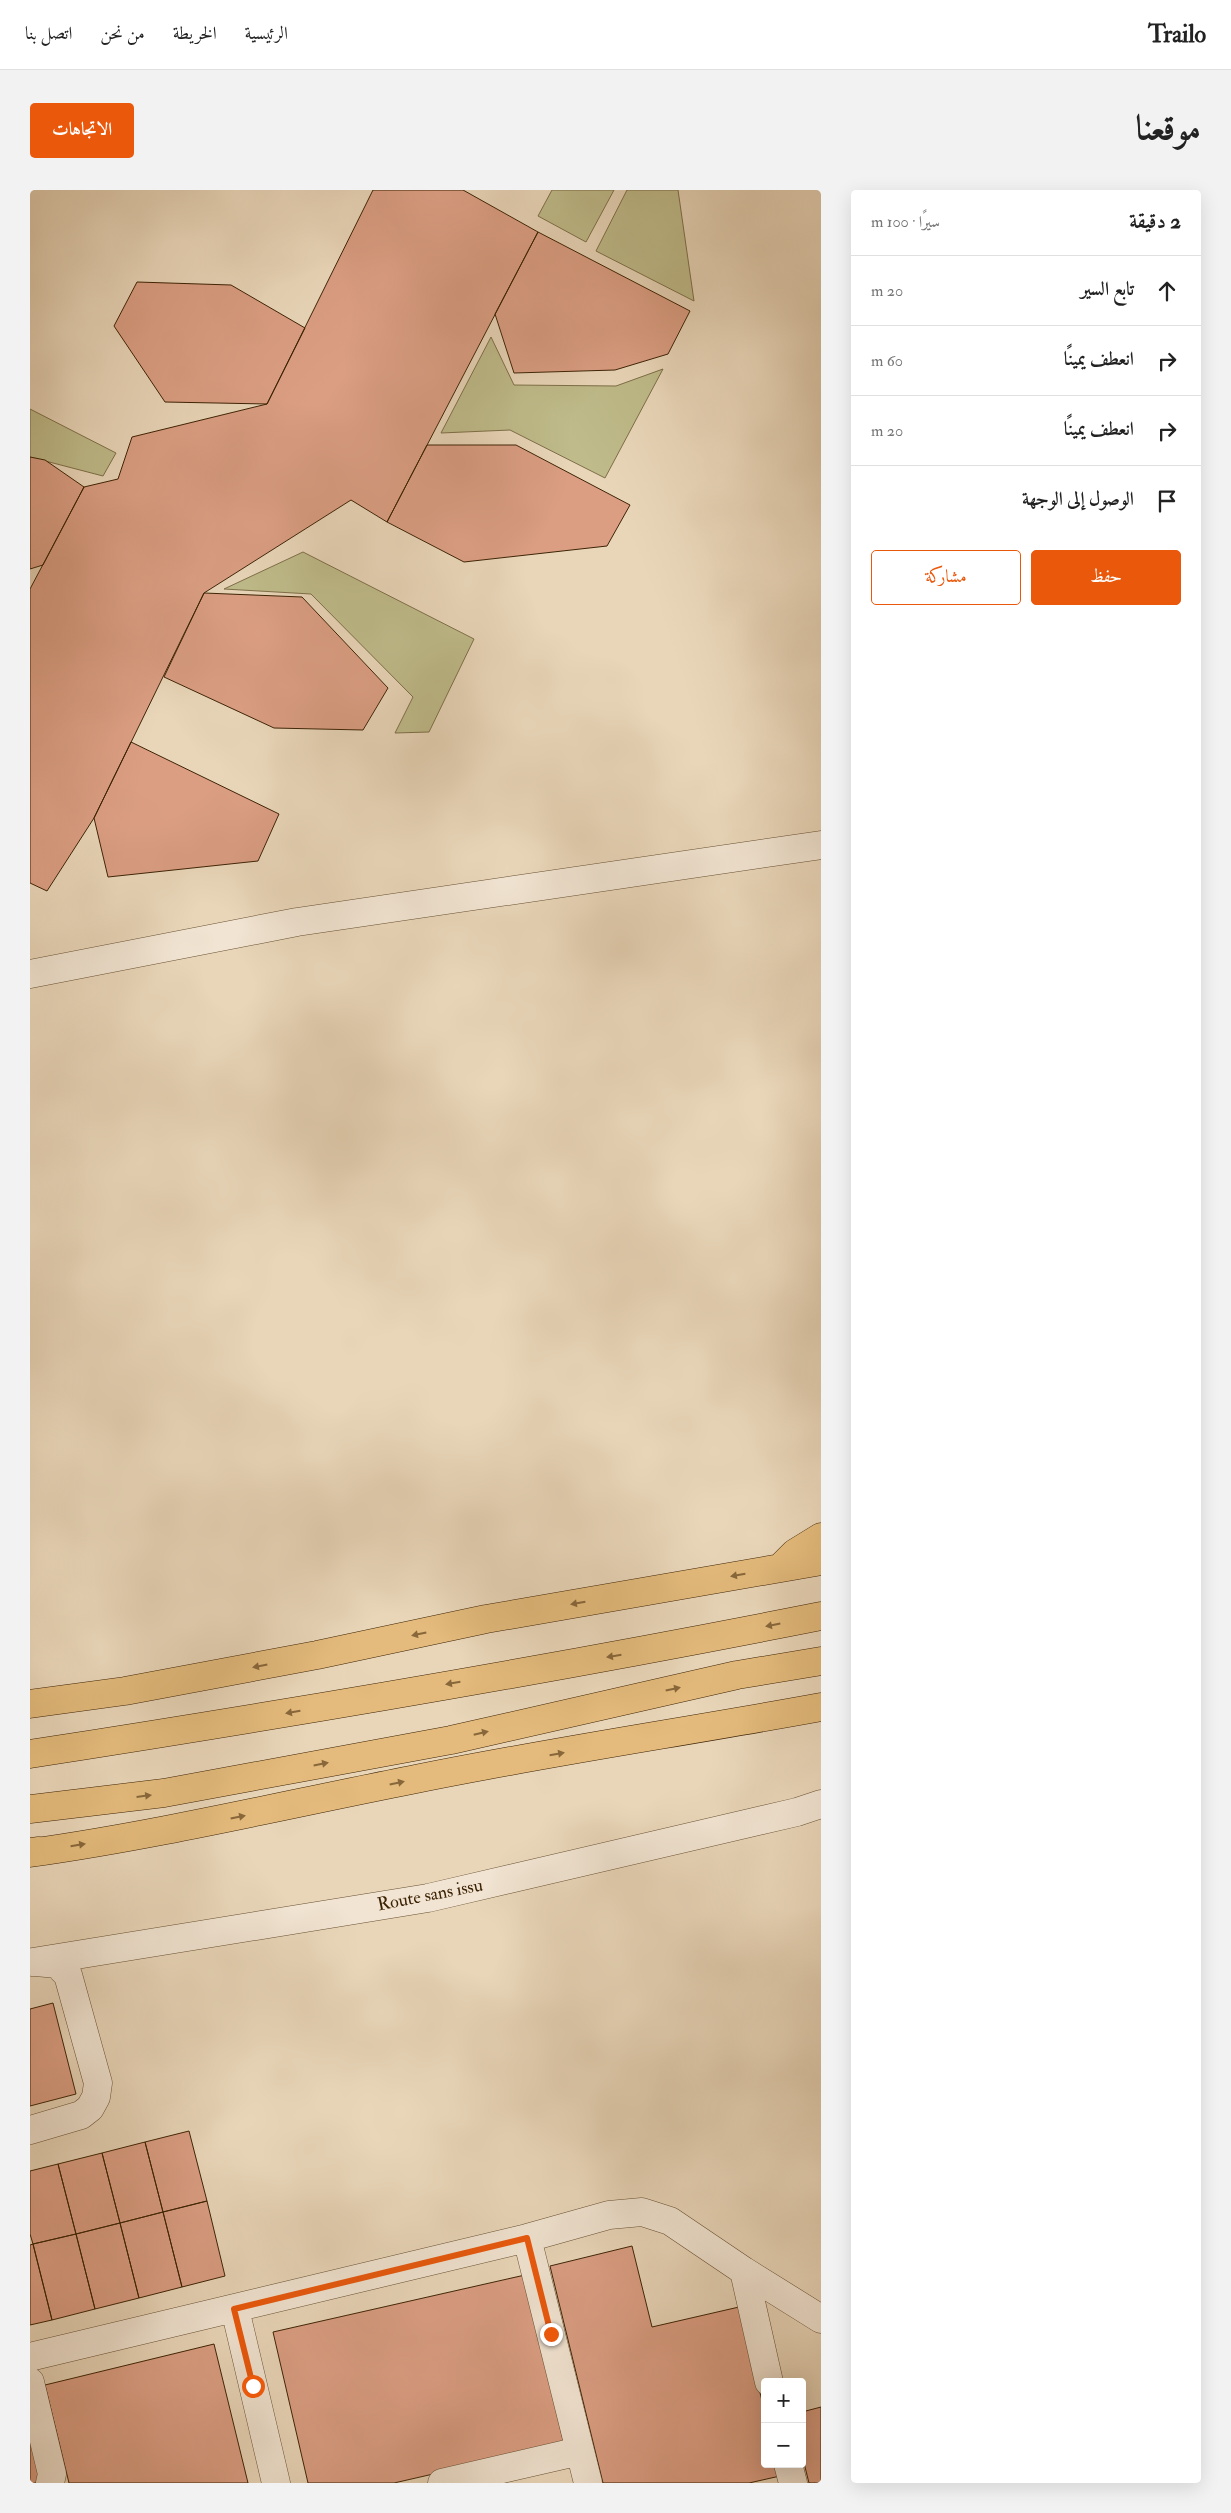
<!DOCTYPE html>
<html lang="ar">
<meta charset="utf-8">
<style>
body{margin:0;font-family:"IM FELL Double Pica",Amiri,serif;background:#f2f2f2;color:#222;direction:rtl}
.controls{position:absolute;right:15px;bottom:15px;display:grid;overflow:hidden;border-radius:5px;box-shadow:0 5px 20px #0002}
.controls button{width:45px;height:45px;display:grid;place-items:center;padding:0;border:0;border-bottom:1px solid #e0e0e0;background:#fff;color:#222;font:25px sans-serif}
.stop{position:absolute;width:15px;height:15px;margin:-11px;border:4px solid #ea580c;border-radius:50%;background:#fff}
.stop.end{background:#ea580c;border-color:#fff;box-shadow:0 1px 5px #0008}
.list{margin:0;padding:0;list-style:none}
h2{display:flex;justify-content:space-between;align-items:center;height:65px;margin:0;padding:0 20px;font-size:21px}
h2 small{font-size:16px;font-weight:400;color:#767676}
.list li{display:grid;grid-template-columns:32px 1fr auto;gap:15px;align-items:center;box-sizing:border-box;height:70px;padding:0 20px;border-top:1px solid #e0e0e0}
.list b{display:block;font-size:19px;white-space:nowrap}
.list em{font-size:16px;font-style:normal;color:#767676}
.actions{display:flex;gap:10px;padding:15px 20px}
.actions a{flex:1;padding:11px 0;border:1px solid #ea580c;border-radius:5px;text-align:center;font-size:18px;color:#ea580c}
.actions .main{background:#ea580c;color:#fff}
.icon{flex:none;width:28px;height:28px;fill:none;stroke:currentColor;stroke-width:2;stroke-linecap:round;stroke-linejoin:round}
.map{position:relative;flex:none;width:791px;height:2293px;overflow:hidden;direction:ltr;border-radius:5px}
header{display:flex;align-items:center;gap:30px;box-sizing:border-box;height:70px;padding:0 25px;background:#fff;border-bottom:1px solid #e0e0e0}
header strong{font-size:24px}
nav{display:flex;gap:28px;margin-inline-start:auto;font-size:18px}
.intro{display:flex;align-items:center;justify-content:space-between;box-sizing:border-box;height:120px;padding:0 30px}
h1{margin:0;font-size:35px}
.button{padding:12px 22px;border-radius:5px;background:#ea580c;color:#fff;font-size:18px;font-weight:700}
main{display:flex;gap:30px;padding:0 30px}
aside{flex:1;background:#fff;border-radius:5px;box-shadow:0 5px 20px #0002}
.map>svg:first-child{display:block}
.green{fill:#bfbb8a;stroke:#7e6f48}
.building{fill:#db9e83;stroke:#3d2305}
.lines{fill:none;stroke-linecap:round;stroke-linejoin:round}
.minor-casing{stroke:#685032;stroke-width:29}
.major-casing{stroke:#3d2305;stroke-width:29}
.highway-casing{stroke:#3d2305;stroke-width:29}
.minor{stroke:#f1e4d2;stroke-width:28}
.major{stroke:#e4bb7c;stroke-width:28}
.highway{stroke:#e4bb7c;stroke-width:28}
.oneway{fill:#88673b}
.route{stroke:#ea580c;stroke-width:6}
.labels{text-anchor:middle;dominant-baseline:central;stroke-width:4;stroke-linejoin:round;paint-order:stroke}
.street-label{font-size:18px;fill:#3d2305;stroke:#f1e4d2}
</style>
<header>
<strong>Trailo</strong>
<nav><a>الرئيسية</a><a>الخريطة</a><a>من نحن</a><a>اتصل بنا</a></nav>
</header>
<div class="intro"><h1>موقعنا</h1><a class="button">الاتجاهات</a></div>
<main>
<aside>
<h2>2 دقيقة<small>سيرًا · 100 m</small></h2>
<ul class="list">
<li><svg class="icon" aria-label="ahead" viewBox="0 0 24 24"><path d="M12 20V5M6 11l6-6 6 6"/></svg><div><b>تابع السير</b></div><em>20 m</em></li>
<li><svg class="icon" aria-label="right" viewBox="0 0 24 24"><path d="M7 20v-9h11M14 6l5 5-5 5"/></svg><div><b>انعطف يمينًا</b></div><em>60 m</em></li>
<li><svg class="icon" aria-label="right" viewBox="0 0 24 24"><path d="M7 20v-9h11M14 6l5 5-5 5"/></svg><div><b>انعطف يمينًا</b></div><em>20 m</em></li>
<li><svg class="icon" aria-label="arrive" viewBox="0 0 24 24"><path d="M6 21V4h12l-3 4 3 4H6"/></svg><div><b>الوصول إلى الوجهة</b></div></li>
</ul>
<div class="actions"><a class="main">حفظ</a><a>مشاركة</a></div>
</aside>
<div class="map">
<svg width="791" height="2293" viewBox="0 0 791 2293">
<rect width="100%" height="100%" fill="#e9d6b9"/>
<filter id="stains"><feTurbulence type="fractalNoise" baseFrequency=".004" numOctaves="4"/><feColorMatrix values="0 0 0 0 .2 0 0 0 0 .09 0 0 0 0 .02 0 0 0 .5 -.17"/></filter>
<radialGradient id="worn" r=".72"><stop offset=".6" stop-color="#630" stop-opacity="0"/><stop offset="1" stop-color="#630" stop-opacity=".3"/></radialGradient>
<path class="green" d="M522 0H584L556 52 508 26Z
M597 0H648L664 111 566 61Z
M461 147 484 195 586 196 633 179 575 288 480 240 411 243Z
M0 219 86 263 73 286 0 267Z
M273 362 444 449 399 542 365 543 383 507 281 404 194 399Z"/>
<path class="building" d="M343 0H433L508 42 357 332 321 310 174 403 64 628 17 701 0 693V399L54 297 88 289 102 247 237 214Z
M508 42 660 121 638 164 585 180 484 183 465 124Z
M107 92 201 95 275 138 237 214 135 212 84 136Z
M397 255H486L600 315 577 356 434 372 357 332Z
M0 267 15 270 54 297 13 375 0 379Z
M174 403 272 407 358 498 333 540 244 538 134 487Z
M101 552 249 624 228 671 78 687 64 628Z
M23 1813 46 1904 0 1916V1819Z
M159 1941 177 2011 133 2022 115 1952Z
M115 1952 133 2022 90 2033 72 1963Z
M72 1963 90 2033 46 2044 28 1974Z
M28 1974 46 2044 3 2054 0 2044V1981Z
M177 2011 195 2086 152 2097 133 2022Z
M133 2022 152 2097 109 2108 90 2033Z
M90 2033 109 2108 65 2119 46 2044Z
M46 2044 65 2119 22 2130 3 2054Z
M3 2054 22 2130 0 2135V2055Z
M602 2056 622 2137 709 2117 735 2223V2274H747L750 2286 719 2293H573L520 2076Z
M495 2085 534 2254 364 2293H278L243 2142Z
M184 2154 218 2293H39L15 2195Z
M791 2217V2293H779L772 2265V2222Z
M0 2246 11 2292 8 2293H0Z"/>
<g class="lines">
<g class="minor-casing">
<path id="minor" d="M0 784 267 732 791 655
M3 1772 398 1708 767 1622 791 1614
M0 1940 51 1925 60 1918 66 1907 68 1893 38 1785 27 1774 6 1772
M497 2048 558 2293
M714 2081 739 2192
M205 2119 246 2293
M0 2167 497 2048 579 2025 612 2022 640 2031 714 2081 791 2129
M0 2192 22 2284 20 2293
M758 2274 763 2293
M412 2293 550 2261"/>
</g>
<g class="major-casing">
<path id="major" d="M751 1377 765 1363 791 1347
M0 1514 95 1501 287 1465 456 1429 791 1371
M0 1663C128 1645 254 1615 381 1590 517 1562 655 1542 791 1517"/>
</g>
<g class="highway-casing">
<path id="highway" d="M0 1564C264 1523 529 1478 791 1426
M0 1619 134 1603 421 1550 707 1485 791 1471
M0 1662 9 1661"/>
</g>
<use href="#minor" class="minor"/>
<use href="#major" class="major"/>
<use href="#highway" class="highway"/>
</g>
<defs><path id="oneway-solid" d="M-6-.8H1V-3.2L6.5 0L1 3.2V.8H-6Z" transform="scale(1.25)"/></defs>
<g class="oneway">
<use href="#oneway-solid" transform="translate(708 1385) rotate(170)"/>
<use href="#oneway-solid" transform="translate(548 1413) rotate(170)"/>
<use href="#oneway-solid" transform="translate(743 1435) rotate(169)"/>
<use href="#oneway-solid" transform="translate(389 1444) rotate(168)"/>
<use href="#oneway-solid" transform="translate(584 1466) rotate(171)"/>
<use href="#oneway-solid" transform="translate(230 1476) rotate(169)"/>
<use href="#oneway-solid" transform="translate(423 1493) rotate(170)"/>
<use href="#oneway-solid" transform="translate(643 1499) rotate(-12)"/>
<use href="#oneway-solid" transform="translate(263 1522) rotate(170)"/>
<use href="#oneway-solid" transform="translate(451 1543) rotate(-13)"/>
<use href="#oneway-solid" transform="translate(527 1564) rotate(-10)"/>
<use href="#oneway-solid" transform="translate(291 1574) rotate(-11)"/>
<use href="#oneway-solid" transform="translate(367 1593) rotate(-12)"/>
<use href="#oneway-solid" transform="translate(114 1606) rotate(-7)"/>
<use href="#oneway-solid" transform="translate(208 1627) rotate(-11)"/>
<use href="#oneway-solid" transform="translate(48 1655) rotate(-9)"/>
</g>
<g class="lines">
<path class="route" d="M223 2196 204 2119 497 2048 521 2144"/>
</g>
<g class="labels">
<g class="street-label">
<text transform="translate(400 1705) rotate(-11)">Route sans issu</text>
</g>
</g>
<rect width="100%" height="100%" filter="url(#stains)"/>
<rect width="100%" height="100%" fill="url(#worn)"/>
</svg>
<div class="controls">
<button>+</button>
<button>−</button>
</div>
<div class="stop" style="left:223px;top:2196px"></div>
<div class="stop end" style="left:521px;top:2144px"></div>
</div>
</main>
